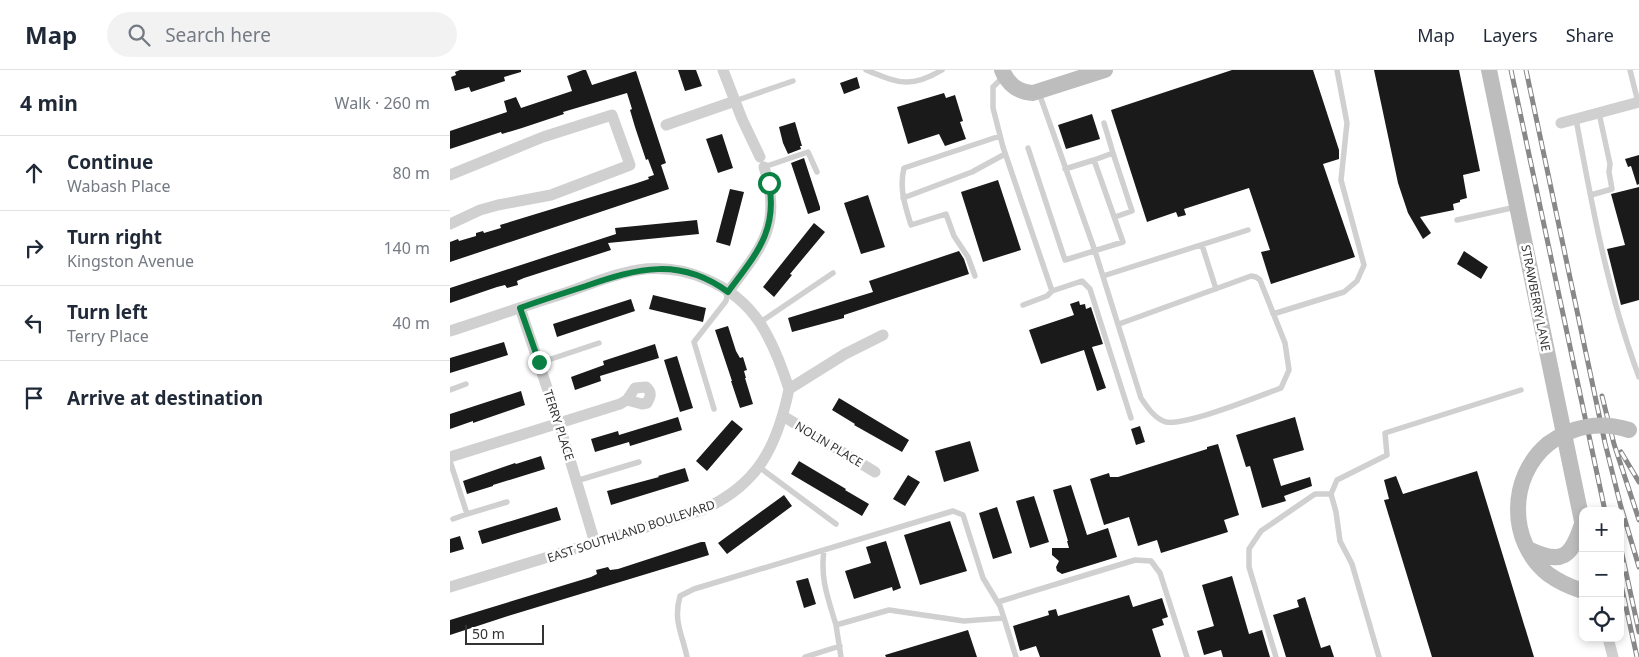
<!DOCTYPE html>
<meta charset="utf-8">
<style>
body{margin:0;font-family:"Noto Sans",sans-serif;background:#f2f2f3;color:#1f2937}
.controls{position:absolute;right:15px;bottom:15px;display:grid;overflow:hidden;border-radius:10px;box-shadow:0 2px 8px #0003}
.controls button{width:45px;height:45px;display:grid;place-items:center;padding:0;border:0;border-bottom:1px solid #e0e1e3;background:#fff;color:#1f2937;font:25px sans-serif}
.scale{position:absolute;left:15px;bottom:12px;width:79px;box-sizing:border-box;padding-left:5px;border:2px solid #333;border-top:0;font-size:14px;line-height:18px;white-space:nowrap;color:#333;-webkit-text-stroke:4px #fff;paint-order:stroke}
.stop{position:absolute;width:15px;height:15px;margin:-11px;border:4px solid #0b8043;border-radius:50%;background:#fff}
.stop.end{background:#0b8043;border-color:#fff;box-shadow:0 1px 5px #0008}
.list{margin:0;padding:0;list-style:none}
h2{display:flex;justify-content:space-between;align-items:center;height:65px;margin:0;padding:0 20px;font-size:21px}
h2 small{font-size:16px;font-weight:400;color:#747a83}
.list li{display:grid;grid-template-columns:32px 1fr auto;gap:15px;align-items:center;box-sizing:border-box;height:75px;padding:0 20px;border-top:1px solid #e0e1e3}
.list b{display:block;font-size:19px;white-space:nowrap}
.list p{margin:0;font-size:16px;white-space:nowrap;color:#747a83}
.list em{font-size:16px;font-style:normal;color:#747a83}
.icon{flex:none;width:28px;height:28px;fill:none;stroke:currentColor;stroke-width:2;stroke-linecap:round;stroke-linejoin:round}
.map{position:relative;flex:none;width:1189px;height:587px;overflow:hidden}
header{display:flex;align-items:center;gap:30px;box-sizing:border-box;height:70px;padding:0 25px;background:#fff;border-bottom:1px solid #e0e1e3}
header strong{font-size:24px}
nav{display:flex;gap:28px;margin-inline-start:auto;font-size:18px}
.search{width:350px;height:45px;background:#f2f2f3;display:flex;align-items:center;gap:12px;box-sizing:border-box;padding:0 18px;border-radius:28px;color:#747a83;font-size:19px}
main{display:flex}
aside{flex:1;background:#fff}
.map>svg:first-child{display:block}
.building{fill:#1a1a1a}
.lines{fill:none;stroke-linecap:round;stroke-linejoin:round}
.lane{stroke:#d0d0d0;stroke-width:5.5}
.street{stroke:#d0d0d0;stroke-width:11}
.secondary{stroke:#bdbdbd;stroke-width:16}
.rail-casing{stroke:#888;stroke-width:5}
.rail{stroke:#fff;stroke-width:3;stroke-dasharray:9;stroke-linecap:butt}
.secondary-bridge{stroke:#bdbdbd;stroke-width:16}
.route{stroke:#0b8043;stroke-width:6}
.labels{text-anchor:middle;dominant-baseline:central;stroke-width:5;stroke-linejoin:round;paint-order:stroke}
.street-label{font-size:12px;fill:#333;stroke:#fff}
</style>
<header>
<strong>Map</strong>
<div class="search"><svg class="icon" aria-label="search" viewBox="0 0 24 24"><circle cx="10" cy="10" r="6"/><path d="M15 15l6 6"/></svg>Search here</div>
<nav><a>Map</a><a>Layers</a><a>Share</a></nav>
</header>
<main>
<aside>
<h2>4 min<small>Walk · 260 m</small></h2>
<ul class="list">
<li><svg class="icon" aria-label="ahead" viewBox="0 0 24 24"><path d="M12 20V5M6 11l6-6 6 6"/></svg><div><b>Continue</b><p>Wabash Place</p></div><em>80 m</em></li>
<li><svg class="icon" aria-label="right" viewBox="0 0 24 24"><path d="M7 20v-9h11M14 6l5 5-5 5"/></svg><div><b>Turn right</b><p>Kingston Avenue</p></div><em>140 m</em></li>
<li><svg class="icon" aria-label="left" viewBox="0 0 24 24"><path d="M17 20v-9H6M10 6l-5 5 5 5"/></svg><div><b>Turn left</b><p>Terry Place</p></div><em>40 m</em></li>
<li><svg class="icon" aria-label="arrive" viewBox="0 0 24 24"><path d="M6 21V4h12l-3 4 3 4H6"/></svg><div><b>Arrive at destination</b></div></li>
</ul>
</aside>
<div class="map">
<svg width="1189" height="587" viewBox="0 0 1189 587">
<rect width="100%" height="100%" fill="#fff"/>
<path class="building" d="M10 0H71V2L54 7 55 11 21 22 19 17 5 21 1 7 6 5 5 2Z
M133 0H136L142 15 186 1 216 93 211 95 219 119 0 192V172L8 169 9 171 26 166V163L33 161 34 163 51 158 50 155 184 114 199 109 198 107 204 105 198 89 196 90 185 57 180 40 182 39 177 23 113 42 114 44 72 58 52 64 51 62 0 79V61L57 42 54 31 66 27 71 38 122 21 117 6Z
M228 0H246L252 16 235 21Z
M782 0H863L889 80V89L873 94 905 187 821 214 811 182 820 180 799 118 734 139 736 145 728 147 726 142 697 152 661 40Z
M924 0H1009L1030 101 1013 105 1017 128 1010 130V132L1003 134 1004 140 970 147 981 163 973 169 958 143 948 113Z
M407 7 410 18 394 24 390 13Z
M494 23 496 28 505 25 513 51 510 52 516 69 495 76 489 64 458 74 447 37Z
M642 44 650 69 616 79 608 55Z
M345 52 352 76H350L351 79 338 84 333 73 329 57Z
M272 64 283 98 268 103 256 69Z
M1189 85V114L1187 115 1181 96 1178 97 1175 89Z
M354 88 370 137V140L358 144 341 93Z
M548 110 571 180 533 192 511 122Z
M1189 117V230L1171 235 1157 179 1175 175 1161 124Z
M280 119 294 122 280 176 266 172Z
M418 125 435 177 411 184 394 133Z
M247 150 249 164 158 173 161 180 74 208 67 211 68 215 57 218 55 215 47 217 0 233V218L166 164 165 158Z
M364 153 375 162 340 204 342 205 324 227 313 217Z
M509 181 514 189 519 204 394 245V248L342 262 338 248 423 222 419 211Z
M1014 181 1038 197 1031 209 1007 194Z
M203 225 256 238 253 252 199 239Z
M181 229 185 241 107 267 103 254Z
M629 231 630 235 635 234 636 239 641 237 653 274 642 277 656 318 647 321 634 280 591 294 579 260 624 245 620 234Z
M278 256 286 281 290 288 293 287 297 300 294 301 296 308H295L303 334 290 338 281 311H282L265 260Z
M54 272 58 285 0 303V288Z
M205 274 209 288 150 306 151 311 125 320 121 307 154 295 153 291Z
M227 286 243 338 230 342 214 290Z
M71 321 75 335 23 353V351L0 359V344Z
M389 328 459 370 452 382 404 355 405 354 382 340Z
M228 347 232 360 180 376 179 372 145 382 141 369 168 361 169 365Z
M845 347 854 380 823 389 831 416 860 407 862 416 834 426 836 431 812 438 800 396 796 397 786 365Z
M282 350 293 359 257 401 246 391Z
M690 356 695 372 686 375 681 359Z
M520 371 529 401 494 412 485 381Z
M768 374 789 445 774 450 778 462 711 483 707 470 688 476 679 447 654 455 640 409 659 403 660 407H668L757 379V377Z
M91 386 95 399 43 415V416L17 424 13 411 65 393 66 394Z
M349 391 396 419 395 420 419 434 412 446 341 404Z
M235 398 239 411 161 435 157 421 209 407 208 406Z
M1027 401 1084 587H982L934 430 939 429 934 410 946 406 953 424Z
M458 405 470 412 455 436 443 429Z
M621 415 637 465 658 458 667 487 612 504 607 501 606 497 609 491 602 485V478H619L617 471H618L603 420Z
M334 425 342 436 277 484 268 473Z
M584 426 599 472 580 478 566 431Z
M107 437 111 450 32 474 28 461Z
M547 437 562 483 543 489 529 443Z
M500 451 517 501 470 515 454 465Z
M10 466 14 479 0 483V469Z
M436 471 451 518 443 521 442 517 404 529 395 501 421 493 416 477Z
M251 472H255L259 485 58 546 0 565V550L141 507 147 504 146 500 158 497 160 500 168 499Z
M782 506 799 564 812 560 820 587H773L771 580 754 585 747 561 764 556 752 515Z
M358 508 366 534 354 538 346 511Z
M679 525 683 537 712 528 718 547 712 549 714 555 702 559 711 587H590L586 576 570 581 563 556 599 545 598 541 606 539 608 546Z
M855 527 871 578 880 575 884 587H836L823 545 849 537 847 530Z
M518 560 527 587H436L435 585Z"/>
<g class="lines">
<path class="lane" d="M416 0C449 13 460 19 492 0
M1180 0 1188 32
M553 7 543 17V38L553 77 602 221 632 211 640 219 681 348
M589 23 645 181 691 328C697 337 705 349 716 352 736 356 809 326 831 318L839 300 835 273 810 210 806 207 801 206 669 254
M285 31 343 11
M1126 49C1142 136 1158 224 1189 307
M578 78 615 190 673 172 644 90 615 99
M663 83 682 141 665 147
M644 90 663 83 654 53
M314 97 358 82 367 102
M1141 125 1162 119 1159 102 1160 94 1149 43
M453 128 522 102 555 84
M1007 150 1066 137
M752 175 766 219
M525 206 518 187 504 166 496 144 461 155C455 136 449 118 454 98L550 66
M653 206 798 160
M573 235 597 226 602 221
M823 244 894 222 907 211 914 195 891 110 897 53 887 0
M309 253 383 203
M89 293 149 273
M0 320 16 314
M264 339 244 272 276 231 278 222
M0 391 17 444 57 432
M309 397 386 454
M126 411 189 392
M881 424 887 410 937 385 935 363 1071 320
M3 449 17 444
M374 480C370 509 378 528 386 555
M548 532 685 490 701 491 710 503 737 587
M237 587C232 563 223 551 230 526L244 519 503 441 513 445 533 508 550 536 554 548
M355 587 390 576
M391 587 386 555 439 540 514 551 554 548 566 587
M826 587 799 497V479L811 461 865 424H881L886 442 890 471 902 494 929 587"/>
<path class="street" d="M273 0 292 49 310 87
M1111 53 1189 32
M216 55 285 31
M0 105 93 67 162 45 180 95 101 125 48 135 30 140 0 154
M278 222C311 178 333 155 314 97
M70 238 109 353 145 473
M0 261C37 249 74 236 112 224 136 216 162 204 188 200 234 193 284 214 310 253 323 273 332 297 339 319
M333 346 425 402
M0 387 170 334 177 330 185 318 196 317C202 322 201 326 197 333L192 334 177 330
M0 517 252 440C308 415 327 377 339 319L395 284 433 265
M1158 568 1163 587"/>
<path class="secondary" d="M552 0C558 14 567 22 583 23L655 0
M1039 0 1133 456
M1098 374C1058 407 1058 472 1098 504 1109 512 1120 517 1133 521
M1078 479C1112 495 1121 488 1132 454"/>
<g class="rail-casing">
<path id="rail" d="M1061 0 1155 441
M1076 0 1155 373 1171 437 1189 497
M1152 326 1164 374 1189 450
M1171 382 1189 412
M1170 475 1189 562
M1170 510 1187 587"/>
</g>
<use href="#rail" class="rail"/>
<path class="secondary-bridge" d="M1098 374C1122 356 1150 351 1179 360"/>
</g>
<g class="lines">
<path class="route" d="M89 292 70 238C92 230 114 223 136 216 188 198 230 187 278 222 305 185 328 162 319 113"/>
</g>
<g class="labels">
<g class="street-label">
<text transform="translate(1086 228) rotate(79)">STRAWBERRY LANE</text>
<text transform="translate(109 355) rotate(72)">TERRY PLACE</text>
<text transform="translate(379 374) rotate(31)">NOLIN PLACE</text>
<text transform="translate(181 461) rotate(-18)">EAST SOUTHLAND BOULEVARD</text>
</g>
</g>
</svg>
<div class="controls">
<button>+</button>
<button>−</button>
<button><svg class="icon" aria-label="locate" viewBox="0 0 24 24"><circle cx="12" cy="12" r="6"/><path d="M12 2v4M12 18v4M2 12h4M18 12h4"/></svg></button>
</div>
<div class="scale">50 m</div>
<div class="stop" style="left:319px;top:113px"></div>
<div class="stop end" style="left:89px;top:292px"></div>
</div>
</main>
